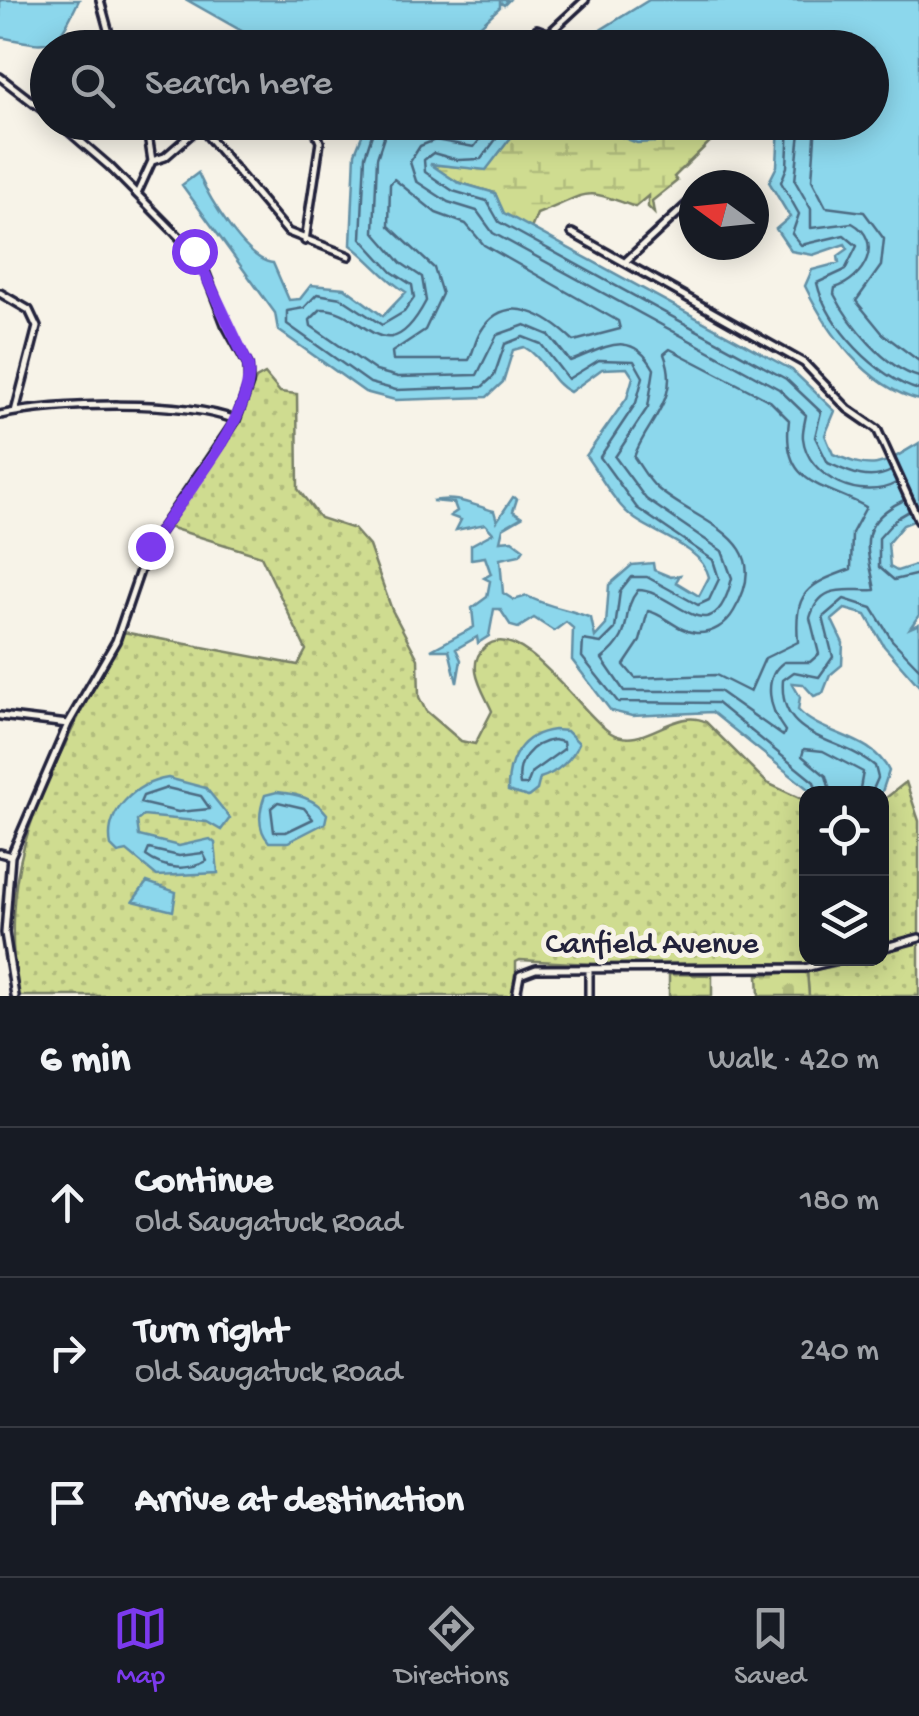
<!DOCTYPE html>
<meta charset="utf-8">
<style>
body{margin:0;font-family:"Gochi Hand",sans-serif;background:#242831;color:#f1f3f6}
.controls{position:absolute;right:30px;bottom:30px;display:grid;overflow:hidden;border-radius:20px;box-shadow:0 5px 25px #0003}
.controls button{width:90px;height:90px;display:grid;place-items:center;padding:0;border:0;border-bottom:2px solid #363941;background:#171b24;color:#f1f3f6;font:50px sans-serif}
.compass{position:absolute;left:679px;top:170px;width:90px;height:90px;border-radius:50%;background:#171b24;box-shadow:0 5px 25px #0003;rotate:285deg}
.stop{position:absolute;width:30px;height:30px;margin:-22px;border:8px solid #7c3aed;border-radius:50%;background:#fff}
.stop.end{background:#7c3aed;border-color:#fff;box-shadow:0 2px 10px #0008}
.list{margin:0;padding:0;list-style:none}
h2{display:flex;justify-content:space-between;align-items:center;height:130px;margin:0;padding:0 40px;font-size:42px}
h2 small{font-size:32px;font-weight:400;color:#9ea1a6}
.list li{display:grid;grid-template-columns:65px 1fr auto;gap:30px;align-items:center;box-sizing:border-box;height:150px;padding:0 40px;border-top:2px solid #363941}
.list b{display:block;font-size:38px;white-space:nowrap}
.list p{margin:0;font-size:32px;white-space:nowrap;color:#9ea1a6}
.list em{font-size:32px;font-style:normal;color:#9ea1a6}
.icon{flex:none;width:55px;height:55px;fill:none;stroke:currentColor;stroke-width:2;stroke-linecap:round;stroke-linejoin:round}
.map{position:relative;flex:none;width:919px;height:996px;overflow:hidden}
.search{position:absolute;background:#171b24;box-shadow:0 5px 25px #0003;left:30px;right:30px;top:30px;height:110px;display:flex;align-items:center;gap:25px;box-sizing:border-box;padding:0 35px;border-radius:55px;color:#9ea1a6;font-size:38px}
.sheet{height:580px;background:#171b24}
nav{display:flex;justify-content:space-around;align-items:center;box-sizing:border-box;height:140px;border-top:2px solid #363941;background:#171b24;font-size:28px;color:#9ea1a6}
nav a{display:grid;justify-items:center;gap:5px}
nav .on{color:#7c3aed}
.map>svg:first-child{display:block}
.grass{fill:url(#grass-dots);stroke:#787f66;stroke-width:2.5}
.wetland{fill:url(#wetland-marsh);stroke:#787f66;stroke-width:2.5}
.cemetery{fill:url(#cemetery-stones);stroke:#787f66;stroke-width:2.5}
.water{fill:#8cd7ec;stroke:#628fa5;stroke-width:2.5}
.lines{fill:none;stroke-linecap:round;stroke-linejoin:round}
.shore{stroke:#4c6a82;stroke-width:2.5}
.minor-casing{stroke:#22223b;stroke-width:12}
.minor{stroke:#f7f3e8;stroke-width:5}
.route{stroke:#7c3aed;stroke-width:12}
.labels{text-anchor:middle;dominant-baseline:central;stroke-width:10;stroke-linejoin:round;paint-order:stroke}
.street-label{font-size:32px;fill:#22223b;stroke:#f7f3e8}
</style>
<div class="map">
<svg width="919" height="996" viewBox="0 0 919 996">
<defs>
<pattern id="grass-dots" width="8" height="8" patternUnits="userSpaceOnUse" patternTransform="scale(2.5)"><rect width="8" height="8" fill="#cfdc90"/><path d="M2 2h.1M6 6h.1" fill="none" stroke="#b1bc7d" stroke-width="1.8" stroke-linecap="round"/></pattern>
<pattern id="wetland-marsh" width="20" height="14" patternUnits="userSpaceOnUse" patternTransform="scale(2.5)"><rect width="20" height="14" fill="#cfdc90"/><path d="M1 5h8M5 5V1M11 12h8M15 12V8" fill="none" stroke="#b1bc7d"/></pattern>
<pattern id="cemetery-stones" width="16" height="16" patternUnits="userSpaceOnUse" patternTransform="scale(2.5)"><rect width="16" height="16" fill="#cfdc90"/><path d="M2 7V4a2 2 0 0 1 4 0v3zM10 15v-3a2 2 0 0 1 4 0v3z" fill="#b1bc7d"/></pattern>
</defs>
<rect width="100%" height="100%" fill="#f7f3e8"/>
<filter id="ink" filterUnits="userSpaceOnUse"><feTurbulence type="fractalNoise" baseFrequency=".01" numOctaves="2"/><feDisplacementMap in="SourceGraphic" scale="20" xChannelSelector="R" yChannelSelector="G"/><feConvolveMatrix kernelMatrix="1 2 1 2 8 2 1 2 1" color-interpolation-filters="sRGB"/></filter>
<g filter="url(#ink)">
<path class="grass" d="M265 374 280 392 297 394 298 489 320 518 354 529 369 546 392 610 418 659 419 697 426 711 461 741 475 744 492 711C484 692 464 665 485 647 521 616 584 718 611 733 643 752 674 706 706 722L767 783 806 801V958L839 959 822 963 609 965 520 960 516 962V996H18C0 876 30 813 83 708 96 683 113 658 123 632L298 665 306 650 261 556 165 526 231 434 256 379Z
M906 782 919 821V936L882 947V801Z
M919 937V996H809L807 971 882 958V952Z
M669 974 712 975V996H669Z"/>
<path class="wetland" d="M522 123H587L654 142 666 126 678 135 723 129 674 177 677 181 652 201 654 213 648 207V196L635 207C578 185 590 194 537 214L531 229 503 213 495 193 457 182 428 164 486 169Z"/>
<path class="cemetery" d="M807 971 809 996H759L758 975Z"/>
<path class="water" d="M0 0H79C55 50 54 48 0 37Z
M187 0H509L504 5 500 2V7L466 39 447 48 270 47Z
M649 0H919V400C866 386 828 333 805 286L812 270 839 263 838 256 848 249 845 244 813 255 791 251 776 229 790 217 769 182 777 166 779 123 872 122V48L560 47 592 35Z
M367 123H522L486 170 430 164 457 182 495 193 504 213 792 370 835 411 825 435 833 454C875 472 881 466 919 443V519L903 525 888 543 890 567 897 571 919 564V615L910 628 919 624V686L884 646 866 615 845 609 832 620 843 643 842 665 830 675 823 693 814 696 803 684 792 683 800 697 798 710C822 736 872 735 889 771L882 792 813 793 712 712 632 716 611 711 572 660 573 628 566 622 554 631 534 618 518 628 511 626 500 609H494L489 636 478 643 477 637 456 649 461 660 457 683 449 650H431L474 627 472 608 487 597 490 581 484 578 491 574 485 557 471 559V545L493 533 485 524 456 530 461 520 450 516 457 511 454 503 432 501C459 496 469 504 494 511L497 521 513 497 517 499 513 511 522 517 503 528 500 541 512 540 524 549 520 555 500 559 503 593 514 600 527 596C549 608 568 608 591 618L595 637 606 625 609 585 632 565 653 563 654 570 671 577 680 575 676 582 699 596 709 577C702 548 658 535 635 519 615 505 600 475 586 456L627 398 633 377 627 368 602 369 570 392C550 383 544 357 524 347L513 350 503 382 487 397 395 400 365 392 278 330 275 313 182 185 198 173C209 198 246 261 273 263L289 300 300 299 311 285 345 288 383 316 406 292C384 279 371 260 351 245L355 153Z
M586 123H668L654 142 637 143Z
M554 730 567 731 579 743C572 759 557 773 540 778L537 790 528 797 508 791C507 760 521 734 554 730Z
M168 778 206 788 230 818 221 830 207 822 143 816 137 821 139 836 179 846 210 839 215 843 218 873 157 876 127 851 118 853 111 846C104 811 136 783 168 778Z
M277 792C296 794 315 798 327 814L325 823 288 842H269C257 829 259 811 265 795Z
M147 882 176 892 173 911 133 901Z"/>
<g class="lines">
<path class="shore" d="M376 122 365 156 361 238 392 272 412 285 414 298 404 312 382 325 341 298 317 294 304 308 287 311V324L370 383 396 390 482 387 494 376 505 344 523 337 541 344 568 379 599 360 634 361 643 377 636 403 600 457 637 508 713 560 719 579 709 600 698 605 647 577H631L620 591 615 629 601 643 583 640 582 657 618 702 717 703 814 782 818 794
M389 122 377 158 374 232 401 263 422 277 426 301C385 379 364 307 321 309L310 320 311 326 376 371 398 377 477 375 497 335 525 325 549 335 570 361C602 350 630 326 654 369L648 407 615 457 646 499 722 551 732 578C713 658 674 590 638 590 618 615 638 631 602 659L624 691H719L783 736 785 731C770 711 761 678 784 662H810L819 654 810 618C821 581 848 592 875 590 868 550 854 524 904 500
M494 122 474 147 435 140 420 146 410 162 416 181 448 202 477 211 493 233 779 389 806 415C805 422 802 431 803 438 807 478 862 502 896 483
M509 122 481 159 458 160 433 153 424 160 425 172 453 191 487 201 499 222 786 379 821 412 815 437 828 463C848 472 869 483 891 471
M789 122 787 167 781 182 799 214 792 234 801 245 844 235 857 246 845 270 817 283C826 325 878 379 919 390
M801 122 795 181 811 209V228L852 223C885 241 864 279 835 288L834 294C849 324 885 368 919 377
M816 122 812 180 826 207 864 212 884 239 881 266 856 301 883 334 919 361
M394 179 436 213 466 224 484 245 618 321 620 329 574 341C550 318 507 289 481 331 475 340 474 351 469 360H393L392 352 425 330 442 294 434 268 389 226 390 184Z
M670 349 770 401 789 420C781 487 824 483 866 507L852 533 851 569C806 585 794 592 798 642L765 658 750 692 716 675 635 678 624 665 640 641 648 611C664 614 677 631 696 633 712 634 726 625 734 611 778 537 698 524 657 488 648 480 641 467 634 457 647 420 682 399 664 354Z
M909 511 897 518 879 538V567L894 580 919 574
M554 740 563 742 564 749 532 772 527 785H520C516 762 530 743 554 740Z
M167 788 201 796 210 809 178 812 140 803 143 796Z
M831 794 826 776 802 756 804 749 823 751 863 772 859 794
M871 794 878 778 875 766C840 736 778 741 783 680L794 672 819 677 833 657 823 617 844 599 872 608 892 640 919 668
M278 802 304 808 313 819 286 832H274L271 808Z
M149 849 179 856 203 853 207 861C188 871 165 870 146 856Z"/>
<g class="minor-casing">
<path id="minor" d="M100 0 113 48
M545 32 537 29 535 36 543 39 585 0
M0 77 48 114
M146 122 152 161
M200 127 288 232 349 256
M137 194 152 161 165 157 205 122
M572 233 804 363 848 409 877 429 919 521
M305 241 320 142 312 122
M625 262 694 198
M0 293 29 310 37 327 15 412
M0 415C58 403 182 399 236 420
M0 716 68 724
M0 853 11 856
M882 948 919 938
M589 970V996
M15 996 5 933 11 856 68 724 116 641 147 550 236 420 249 384 248 365 225 324 200 258 109 166 58 122
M516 996 520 975 536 969 805 968 845 958"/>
</g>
<use href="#minor" class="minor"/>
</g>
</g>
<g class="lines" filter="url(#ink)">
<path class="route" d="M150 546C178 501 256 417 248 365L194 251"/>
</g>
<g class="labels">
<g class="street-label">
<text x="652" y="946">Canfield Avenue</text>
</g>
</g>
</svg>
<div class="controls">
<button><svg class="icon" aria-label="locate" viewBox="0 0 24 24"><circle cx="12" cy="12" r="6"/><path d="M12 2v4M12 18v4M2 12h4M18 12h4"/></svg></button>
<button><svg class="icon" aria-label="layers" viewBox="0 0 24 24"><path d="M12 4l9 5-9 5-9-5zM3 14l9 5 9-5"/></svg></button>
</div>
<svg class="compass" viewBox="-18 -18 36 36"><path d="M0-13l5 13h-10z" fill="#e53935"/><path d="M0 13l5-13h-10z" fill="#9ea1a6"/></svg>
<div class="stop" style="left:194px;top:251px"></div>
<div class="stop end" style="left:150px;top:546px"></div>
<div class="search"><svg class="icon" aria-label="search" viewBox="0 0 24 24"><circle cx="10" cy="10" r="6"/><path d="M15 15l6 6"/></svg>Search here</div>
</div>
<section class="sheet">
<h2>6 min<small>Walk · 420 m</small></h2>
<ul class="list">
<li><svg class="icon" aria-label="ahead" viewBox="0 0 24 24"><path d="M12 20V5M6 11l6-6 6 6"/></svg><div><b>Continue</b><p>Old Saugatuck Road</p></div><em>180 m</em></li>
<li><svg class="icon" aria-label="right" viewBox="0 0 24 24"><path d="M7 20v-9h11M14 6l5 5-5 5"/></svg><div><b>Turn right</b><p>Old Saugatuck Road</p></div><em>240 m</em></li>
<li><svg class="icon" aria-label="arrive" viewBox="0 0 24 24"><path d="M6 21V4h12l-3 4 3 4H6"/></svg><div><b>Arrive at destination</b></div></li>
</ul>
</section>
<nav>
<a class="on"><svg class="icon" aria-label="map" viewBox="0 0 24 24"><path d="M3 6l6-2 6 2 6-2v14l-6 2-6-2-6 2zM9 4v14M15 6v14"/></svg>Map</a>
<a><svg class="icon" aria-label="directions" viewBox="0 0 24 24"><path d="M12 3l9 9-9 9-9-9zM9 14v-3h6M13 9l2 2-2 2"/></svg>Directions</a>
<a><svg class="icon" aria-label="saved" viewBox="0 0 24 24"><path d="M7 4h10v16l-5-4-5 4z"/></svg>Saved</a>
</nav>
